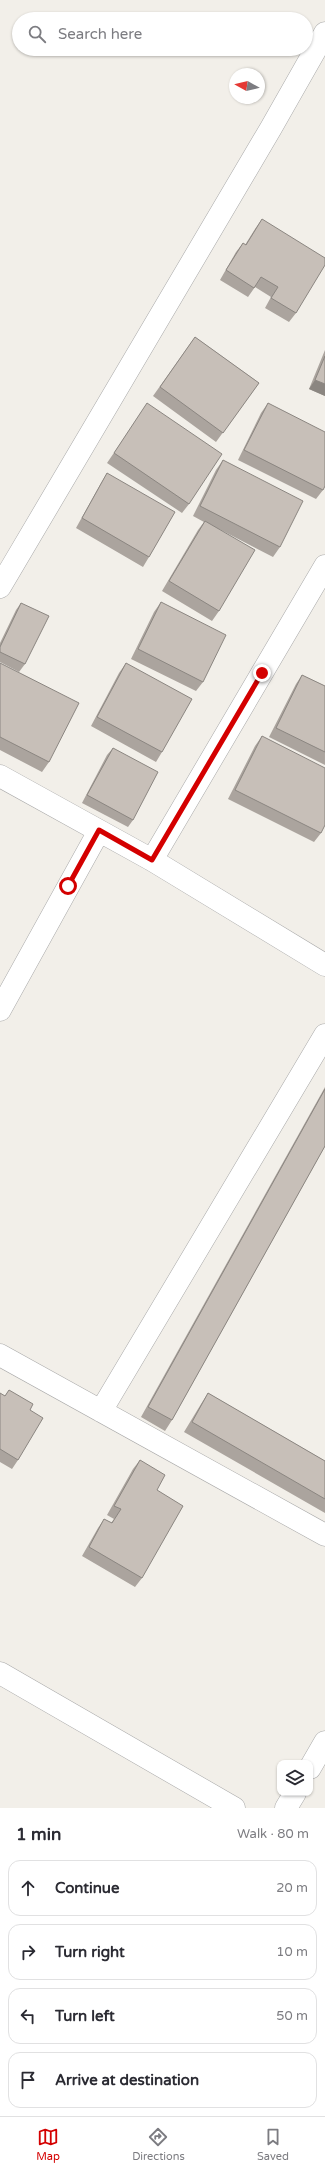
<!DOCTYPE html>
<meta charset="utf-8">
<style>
body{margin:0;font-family:"Varela Round",sans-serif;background:#f7f7f7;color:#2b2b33}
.controls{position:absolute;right:12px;bottom:12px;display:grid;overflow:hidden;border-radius:8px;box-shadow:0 1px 3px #0004}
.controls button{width:36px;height:36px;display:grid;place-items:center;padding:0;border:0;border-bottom:1px solid #e1e1e2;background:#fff;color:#2b2b33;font:20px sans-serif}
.compass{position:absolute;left:229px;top:68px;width:36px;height:36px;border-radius:50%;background:#fff;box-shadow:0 1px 3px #0004;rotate:278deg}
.stop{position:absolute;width:12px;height:12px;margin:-9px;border:3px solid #d40000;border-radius:50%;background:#fff}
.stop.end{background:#d40000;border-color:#fff;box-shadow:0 1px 4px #0008}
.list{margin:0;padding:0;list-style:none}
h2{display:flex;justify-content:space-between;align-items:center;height:52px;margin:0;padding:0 16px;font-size:17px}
h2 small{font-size:13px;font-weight:400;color:#7c7c81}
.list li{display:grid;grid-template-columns:26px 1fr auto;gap:12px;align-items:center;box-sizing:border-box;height:56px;margin:0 8px 8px;padding:0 8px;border:1px solid #e1e1e2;border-radius:12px}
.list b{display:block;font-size:15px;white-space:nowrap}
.list em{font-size:13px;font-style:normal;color:#7c7c81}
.icon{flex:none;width:22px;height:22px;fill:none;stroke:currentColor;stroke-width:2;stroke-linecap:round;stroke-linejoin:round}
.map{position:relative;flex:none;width:325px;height:1808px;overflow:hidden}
.search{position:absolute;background:#fff;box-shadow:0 1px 3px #0004;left:12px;right:12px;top:12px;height:44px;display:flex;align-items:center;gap:10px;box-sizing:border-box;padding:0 14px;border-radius:22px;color:#7c7c81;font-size:15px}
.sheet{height:308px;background:#fff}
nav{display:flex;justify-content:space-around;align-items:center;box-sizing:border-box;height:56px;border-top:1px solid #e1e1e2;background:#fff;font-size:11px;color:#7c7c81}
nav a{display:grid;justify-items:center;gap:2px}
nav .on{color:#d40000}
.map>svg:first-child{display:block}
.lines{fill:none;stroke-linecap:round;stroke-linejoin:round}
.minor-casing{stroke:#a9a9a9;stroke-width:23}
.minor{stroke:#fff;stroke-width:22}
.wall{fill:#aba49e}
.shaded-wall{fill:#8b8681}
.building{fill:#c7bfb8;stroke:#8b8681}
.route{stroke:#d40000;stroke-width:5}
</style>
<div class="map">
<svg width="325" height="1808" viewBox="0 0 325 1808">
<rect width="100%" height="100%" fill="#f2efe9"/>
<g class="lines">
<g class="minor-casing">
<path id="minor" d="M0 587 271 128 325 33
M0 776 152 860 325 965
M152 860 325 566
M0 1010 99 831
M0 1355 325 1535
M101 1411 325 1035
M0 1673 234 1808
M310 1768 325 1742
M286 1808 295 1793"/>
</g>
<use href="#minor" class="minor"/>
</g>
<path class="wall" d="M262 219 296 313 289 322 265 308 271 297 255 287 248 297 220 280 236 252 243 243 245 245 255 229Z
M195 337 259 383 216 442 153 396Z
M325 350V396L309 389Z
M268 403 323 490 316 499 238 460 261 413Z
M141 413 189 504 182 513 107 463Z
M223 460 280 547 273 557 219 529V611L212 621 162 591 198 530 204 522 193 516 216 470Z
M107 473 149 557 143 567 76 528 101 483Z
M161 602 203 682 196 691 131 659 154 612Z
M21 603 25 664 19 672 0 662V643L16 610Z
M0 663 49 762 42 772 0 750Z
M126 663 162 752 156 762 91 726 119 673Z
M302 675 325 686V765L269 737 296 684Z
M262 736 321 833 314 842 228 799 255 746Z
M113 748 133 820 128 827 82 803 107 755Z
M325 1087V1146L172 1420 165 1431 141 1417Z
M9 1390 30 1410 18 1460 12 1469 0 1462V1393L5 1396Z
M208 1393 325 1461V1513L184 1432 201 1404Z
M140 1460 157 1490 142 1578 135 1587 82 1556 98 1528 104 1519 111 1523 114 1519 107 1515 133 1469Z"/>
<path class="shaded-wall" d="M315 380 325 384V396L309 389Z"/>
<path class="building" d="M262 219 325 258V265L296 313 271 298 278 287 261 277 254 288 226 270 243 243 246 245Z
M195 337 259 383 223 433 160 387Z
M325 356V384L315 380Z
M147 403 222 454 189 504 114 453Z
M268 403 325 432V486L323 490 244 450Z
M223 460 303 501 280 547 200 506Z
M107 473 175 512 149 557 82 518Z
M205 521 255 550 219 611 169 581Z
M161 602 226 635 203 682 138 649Z
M21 603 49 616 25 664 0 652V647Z
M0 663 79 703 49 762 0 737Z
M126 663 192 699 162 752 97 717Z
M302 675 325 686V752L276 728Z
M262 736 325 768V825L321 833 235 790Z
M113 748 158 772 133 820 87 795Z
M325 1089V1146L172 1420 148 1407Z
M9 1390 33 1404 30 1410 43 1418 18 1460 0 1449V1393L5 1396Z
M208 1393 325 1461V1499L192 1422Z
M140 1460 165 1475 157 1490 183 1506 142 1578 89 1547 104 1519 112 1523 121 1509 114 1506Z"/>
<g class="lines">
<path class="route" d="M68 886 99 830 152 860 262 673"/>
</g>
</svg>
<div class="controls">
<button><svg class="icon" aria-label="layers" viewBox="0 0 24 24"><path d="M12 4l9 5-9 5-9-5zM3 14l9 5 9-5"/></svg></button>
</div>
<svg class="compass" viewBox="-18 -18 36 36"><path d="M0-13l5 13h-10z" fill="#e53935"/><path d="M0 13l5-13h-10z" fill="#7c7c81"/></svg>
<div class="stop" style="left:68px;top:886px"></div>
<div class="stop end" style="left:262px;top:673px"></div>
<div class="search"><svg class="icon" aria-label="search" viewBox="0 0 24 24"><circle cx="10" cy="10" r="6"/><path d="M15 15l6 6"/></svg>Search here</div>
</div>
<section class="sheet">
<h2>1 min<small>Walk · 80 m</small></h2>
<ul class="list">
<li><svg class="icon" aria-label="ahead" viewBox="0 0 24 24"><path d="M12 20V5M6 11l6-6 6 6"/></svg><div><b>Continue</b></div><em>20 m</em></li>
<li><svg class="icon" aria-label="right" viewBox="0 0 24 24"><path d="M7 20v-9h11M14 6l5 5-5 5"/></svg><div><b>Turn right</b></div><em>10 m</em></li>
<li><svg class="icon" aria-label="left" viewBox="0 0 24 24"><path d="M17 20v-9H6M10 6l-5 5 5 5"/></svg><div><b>Turn left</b></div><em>50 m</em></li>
<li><svg class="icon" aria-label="arrive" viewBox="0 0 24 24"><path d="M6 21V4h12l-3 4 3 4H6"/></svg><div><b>Arrive at destination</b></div></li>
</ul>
</section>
<nav>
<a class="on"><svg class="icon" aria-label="map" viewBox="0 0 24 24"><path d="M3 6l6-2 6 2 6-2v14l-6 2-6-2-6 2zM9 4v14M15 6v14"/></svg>Map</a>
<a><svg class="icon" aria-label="directions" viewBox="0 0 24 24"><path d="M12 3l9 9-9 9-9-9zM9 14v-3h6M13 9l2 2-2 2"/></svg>Directions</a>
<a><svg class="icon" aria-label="saved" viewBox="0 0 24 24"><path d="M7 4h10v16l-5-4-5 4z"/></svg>Saved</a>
</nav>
